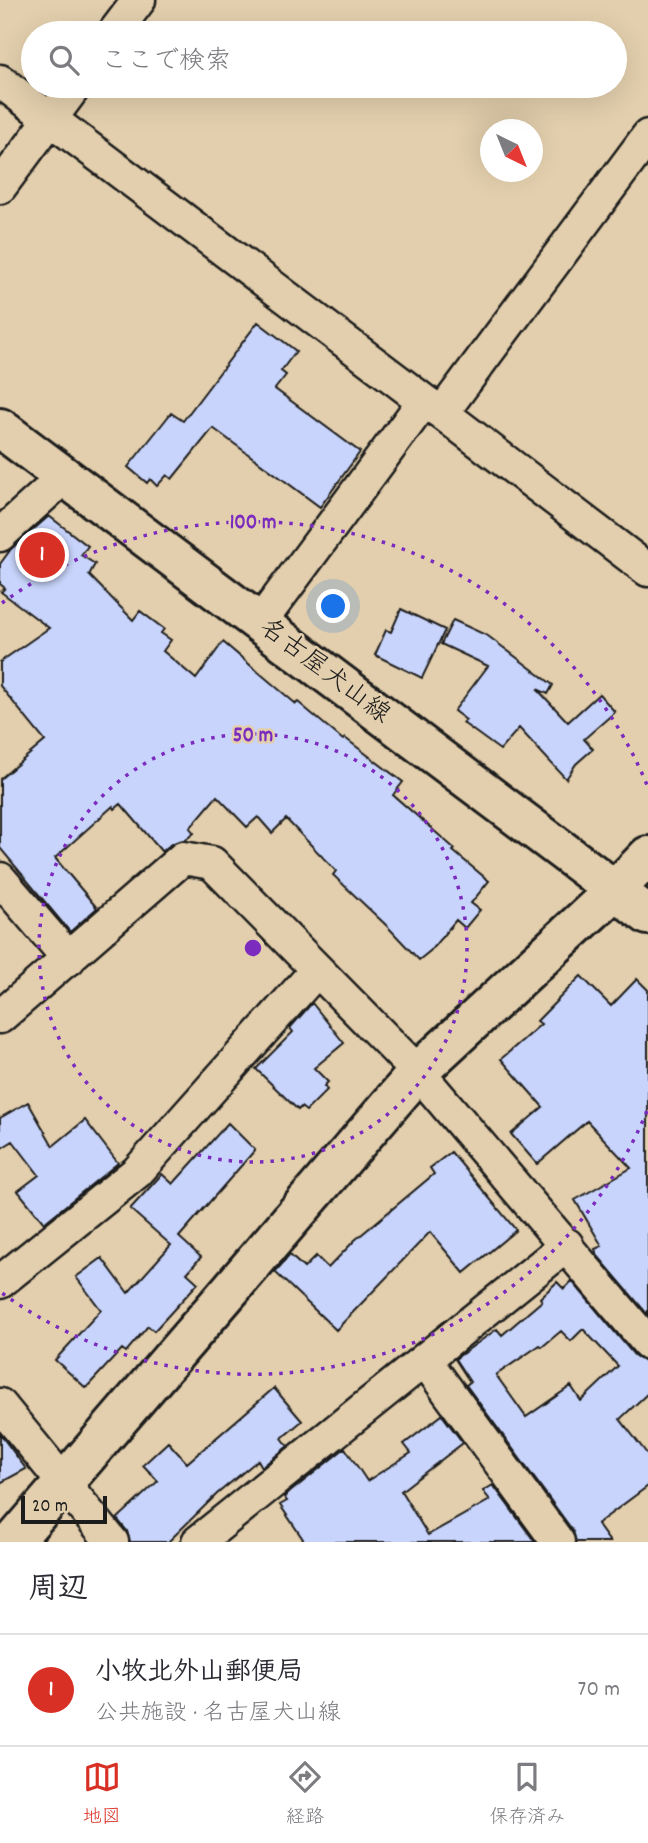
<!DOCTYPE html>
<html lang="ja">
<meta charset="utf-8">
<style>
body{margin:0;font-family:Dekko,"Klee One",sans-serif;background:#f2f2f3;color:#2b2b33}
.compass{position:absolute;left:480px;top:119px;width:63px;height:63px;border-radius:50%;background:#fff;box-shadow:0 7px 28px #0002;rotate:137deg}
.scale{position:absolute;left:21px;bottom:18px;width:86px;box-sizing:border-box;padding-left:7px;border:4px solid #1c1c1c;border-top:0;font-size:19px;line-height:24px;white-space:nowrap;color:#1c1c1c;-webkit-text-stroke:5px #e3cfad;paint-order:stroke}
.you{position:absolute;left:334px;top:607px;width:24px;height:24px;margin:-18px;border:5px solid #fff;border-radius:50%;background:#1a73e8;box-shadow:0 0 0 10px #1a73e833}
.badge{display:grid;place-items:center;width:46px;height:46px;border-radius:50%;background:#d93025;color:#fff;font-size:23px;font-weight:700}
.pin{position:absolute;translate:-50% -50%;border:4px solid #fff;box-shadow:0 2px 7px #0006}
.list{margin:0;padding:0;list-style:none}
h2{display:flex;justify-content:space-between;align-items:center;height:91px;margin:0;padding:0 28px;font-size:30px}
h2 small{font-size:23px;font-weight:400;color:#7c7c81}
.list li{display:grid;grid-template-columns:46px 1fr auto;gap:21px;align-items:center;box-sizing:border-box;height:112px;padding:0 28px;border-top:2px solid #e1e1e2}
.list b{display:block;font-size:26px;white-space:nowrap}
.list p{margin:0;font-size:23px;white-space:nowrap;color:#7c7c81}
.list em{font-size:23px;font-style:normal;color:#7c7c81}
.icon{flex:none;width:38px;height:38px;fill:none;stroke:currentColor;stroke-width:2;stroke-linecap:round;stroke-linejoin:round}
.map{position:relative;flex:none;width:648px;height:1542px;overflow:hidden}
.search{position:absolute;background:#fff;box-shadow:0 7px 28px #0002;left:21px;right:21px;top:21px;height:77px;display:flex;align-items:center;gap:18px;box-sizing:border-box;padding:0 24px;border-radius:38px;color:#7c7c81;font-size:26px}
.sheet{height:203px;background:#fff}
nav{display:flex;justify-content:space-around;align-items:center;box-sizing:border-box;height:98px;border-top:2px solid #e1e1e2;background:#fff;font-size:19px;color:#7c7c81}
nav a{display:grid;justify-items:center;gap:4px}
nav .on{color:#d93025}
.map>svg:first-child{display:block}
.building{fill:#c8d4fb;stroke:#1c1c1c;stroke-width:2;fill-rule:evenodd}
.lines{fill:none;stroke-linecap:round;stroke-linejoin:round}
.street-casing{stroke:#1c1c1c;stroke-width:37}
.secondary-casing{stroke:#1c1c1c;stroke-width:44}
.street{stroke:#e3cfad;stroke-width:32}
.secondary{stroke:#e3cfad;stroke-width:38}
.ring{fill:none;stroke:#7b2cbf;stroke-width:3.5;stroke-dasharray:3.5 7}
.labels{text-anchor:middle;dominant-baseline:central;stroke-width:5;stroke-linejoin:round;paint-order:stroke}
.street-label{font-size:26px;fill:#1c1c1c;stroke:#e3cfad}
.centre{fill:#7b2cbf;stroke:#e3cfad;stroke-width:3.5}
.ring-label{font-size:21px;text-anchor:middle;font-weight:bold;fill:#7b2cbf;stroke:#e3cfad;stroke-width:5;stroke-linejoin:round;paint-order:stroke}
</style>
<div class="map">
<svg width="648" height="1542" viewBox="0 0 648 1542">
<rect width="100%" height="100%" fill="#e3cfad"/>
<filter id="ink" filterUnits="userSpaceOnUse"><feTurbulence type="fractalNoise" baseFrequency=".0143" numOctaves="2"/><feDisplacementMap in="SourceGraphic" scale="14" xChannelSelector="R" yChannelSelector="G"/><feConvolveMatrix kernelMatrix="1 2 1 2 8 2 1 2 1" color-interpolation-filters="sRGB"/></filter>
<g filter="url(#ink)">
<path class="building" d="M258 322 296 351 281 371 286 375 275 389 360 452 320 507 213 428 172 479 167 475 157 486 150 479 147 483 128 467 171 413 183 421Z
M49 516 88 546 81 555 95 564 89 575 133 620 140 611 164 629 161 633 171 640 163 651 196 679 223 642 296 704 298 702 343 740 345 738 403 782 393 795 455 849 453 851 489 881 471 903 480 910 465 928 456 920 430 951 419 960 387 926 333 875 336 871 286 819 272 833 258 817 247 827 217 796 190 828 194 833 185 840 171 844 162 852 121 804 115 809 113 806 55 858 97 908 70 932 0 848V779L45 741 0 686V662L49 628 1 592 5 588 0 584V564L11 549Z
M401 609 445 630 422 678 375 655 386 630 391 632Z
M453 620 488 636 553 685 548 694 537 689 568 722 599 694 615 712 584 739 593 749 576 764 566 779 519 728 500 750 463 723 466 720 454 711 488 666 441 644Z
M581 976 611 1006 637 979 648 990V1315L597 1255 595 1249 602 1246 575 1200 631 1168 587 1121 537 1164 511 1134 543 1107 501 1059 541 1024 537 1021Z
M312 1003 344 1043 314 1068 328 1082 324 1086 327 1090 306 1111 301 1107 298 1110 256 1069 293 1032 290 1028Z
M28 1102 53 1146 85 1120 118 1163 44 1223 18 1191 39 1175 13 1141 0 1149V1118Z
M228 1123 255 1150 179 1237 201 1257 187 1273 198 1283 154 1331 148 1326 126 1352 122 1349 86 1388 55 1360 101 1310 76 1277 102 1258 128 1293 171 1245 130 1209 162 1174 173 1184Z
M451 1152 516 1230 464 1273 430 1232 336 1330 275 1272 290 1255 304 1268 316 1256 328 1268 355 1240 434 1174 430 1168Z
M572 1281 634 1355 641 1360 648 1361V1393L620 1419 648 1455V1486L597 1524 610 1542H576L573 1531 466 1385 470 1382 455 1359 497 1329 502 1335 542 1301 540 1298 557 1282 564 1289ZM583 1329 618 1366 581 1401 571 1386 526 1417 496 1375 540 1345 542 1347 561 1331 571 1341Z
M274 1388 302 1421 282 1438 288 1446 262 1467 258 1460 217 1494 168 1542H130L127 1531 117 1519 158 1481 143 1465 168 1442 187 1463Z
M442 1415 463 1443 401 1491 428 1535 490 1500 483 1491 493 1485 535 1542H305L280 1505 287 1501 284 1497 345 1448 367 1481 411 1453 404 1444Z
M0 1434 26 1469 0 1483Z"/>
<g class="lines">
<g class="street-casing">
<path id="street" d="M114 33 139 0
M0 81 424 401 442 413 648 570
M0 187 75 86
M442 413 648 136
M0 535 64 477
M259 624 424 401
M0 879 69 959
M0 1017 183 858 212 863 418 1072 648 1343
M0 1282 137 1172 317 970
M425 1360 558 1542
M0 1405 112 1542
M198 1542 567 1245"/>
</g>
<g class="secondary-casing">
<path id="secondary" d="M0 428 648 915
M13 1542 418 1072 615 890 648 856"/>
</g>
<use href="#street" class="street"/>
<use href="#secondary" class="secondary"/>
</g>
</g>
<g class="ring">
<circle cx="253" cy="948" r="214"/>
<path d="M647 1111A427 427 0 0 1 2 1293M2 603A427 427 0 0 1 647 785"/>
</g>
<g class="labels">
<g class="street-label">
<text transform="translate(324 672) rotate(37)">名古屋犬山線</text>
</g>
</g>
<circle cx="253" cy="948" r="10" class="centre"/>
<g class="ring-label">
<text x="253" y="528">100 m</text>
<text x="253" y="741">50 m</text>
</g>
</svg>
<svg class="compass" viewBox="-18 -18 36 36"><path d="M0-13l5 13h-10z" fill="#e53935"/><path d="M0 13l5-13h-10z" fill="#7c7c81"/></svg>
<div class="scale">20 m</div>
<div class="you"></div>
<div class="pin badge" style="left:42px;top:555px">1</div>
<div class="search"><svg class="icon" aria-label="search" viewBox="0 0 24 24"><circle cx="10" cy="10" r="6"/><path d="M15 15l6 6"/></svg>ここで検索</div>
</div>
<section class="sheet">
<h2>周辺<small></small></h2>
<ul class="list">
<li><span class="badge">1</span><div><b>小牧北外山郵便局</b><p>公共施設 · 名古屋犬山線</p></div><em>70 m</em></li>
</ul>
</section>
<nav>
<a class="on"><svg class="icon" aria-label="map" viewBox="0 0 24 24"><path d="M3 6l6-2 6 2 6-2v14l-6 2-6-2-6 2zM9 4v14M15 6v14"/></svg>地図</a>
<a><svg class="icon" aria-label="directions" viewBox="0 0 24 24"><path d="M12 3l9 9-9 9-9-9zM9 14v-3h6M13 9l2 2-2 2"/></svg>経路</a>
<a><svg class="icon" aria-label="saved" viewBox="0 0 24 24"><path d="M7 4h10v16l-5-4-5 4z"/></svg>保存済み</a>
</nav>
